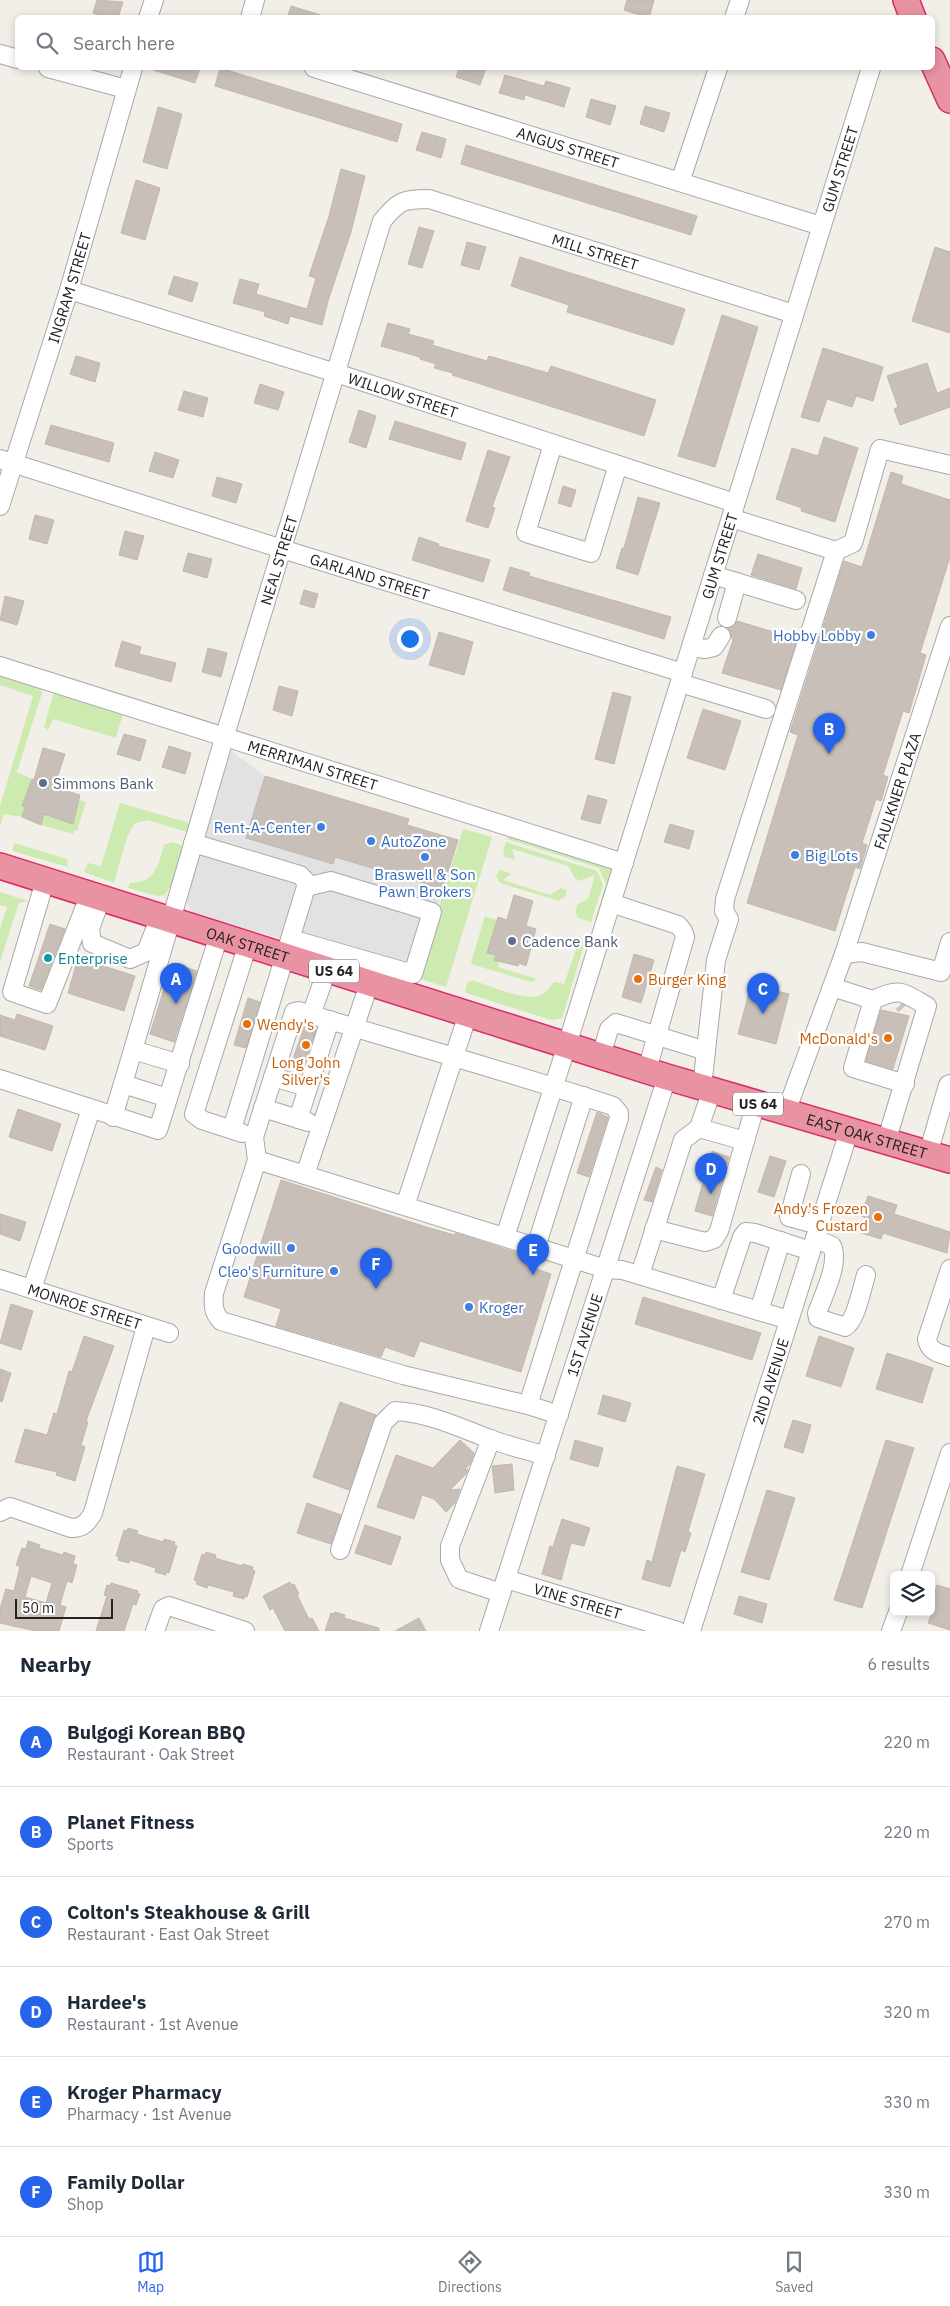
<!DOCTYPE html>
<meta charset="utf-8">
<style>
body{margin:0;font-family:"IBM Plex Sans",sans-serif;background:#f2f2f3;color:#1f2937}
.controls{position:absolute;right:15px;bottom:15px;display:grid;overflow:hidden;border-radius:8px;box-shadow:0 2px 8px #0003}
.controls button{width:45px;height:45px;display:grid;place-items:center;padding:0;border:0;border-bottom:1px solid #e0e1e3;background:#fff;color:#1f2937;font:25px sans-serif}
.scale{position:absolute;left:15px;bottom:12px;width:98px;box-sizing:border-box;padding-left:5px;border:2px solid #222;border-top:0;font-size:14px;line-height:18px;white-space:nowrap;color:#222;-webkit-text-stroke:4px #fff;paint-order:stroke}
.you{position:absolute;left:409px;top:638px;width:18px;height:18px;margin:-12px;border:4px solid #fff;border-radius:50%;background:#1a73e8;box-shadow:0 0 0 8px #1a73e833}
.badge{display:grid;place-items:center;width:32px;height:32px;border-radius:50%;background:#2563eb;color:#fff;font-size:16px;font-weight:700}
.pin{position:absolute;translate:-50% -41px;filter:drop-shadow(0 1px 2px #0008)}
.pin::after{content:'';position:absolute;top:26px;width:18px;height:15px;background:inherit;clip-path:polygon(0 0,100% 0,50% 100%)}
.list{margin:0;padding:0;list-style:none}
h2{display:flex;justify-content:space-between;align-items:center;height:65px;margin:0;padding:0 20px;font-size:21px}
h2 small{font-size:16px;font-weight:400;color:#747a83}
.list li{display:grid;grid-template-columns:32px 1fr auto;gap:15px;align-items:center;box-sizing:border-box;height:90px;padding:0 20px;border-top:1px solid #e0e1e3}
.list b{display:block;font-size:19px;white-space:nowrap}
.list p{margin:0;font-size:16px;white-space:nowrap;color:#747a83}
.list em{font-size:16px;font-style:normal;color:#747a83}
.icon{flex:none;width:28px;height:28px;fill:none;stroke:currentColor;stroke-width:2;stroke-linecap:round;stroke-linejoin:round}
.map{position:relative;flex:none;width:950px;height:1631px;overflow:hidden}
.search{position:absolute;background:#fff;box-shadow:0 2px 8px #0003;left:15px;right:15px;top:15px;height:55px;display:flex;align-items:center;gap:12px;box-sizing:border-box;padding:0 18px;border-radius:8px;color:#747a83;font-size:19px}
.sheet{height:605px;background:#fff}
nav{display:flex;justify-content:space-around;align-items:center;box-sizing:border-box;height:70px;border-top:1px solid #e0e1e3;background:#fff;font-size:14px;color:#747a83}
nav a{display:grid;justify-items:center;gap:2px}
nav .on{color:#2563eb}
.map>svg:first-child{display:block}
.grass{fill:#cdebb0}
.parking{fill:#e2e2e2}
.building{fill:#c7bfb8;stroke:#c4b6ab;fill-rule:evenodd}
.lines{fill:none;stroke-linecap:round;stroke-linejoin:round}
.minor-tunnel{stroke:#c8c6c1;stroke-width:18;stroke-dasharray:18 9;stroke-linecap:butt}
.minor-casing{stroke:#a9a9a9;stroke-width:20}
.highway-casing{stroke:#dc2a67;stroke-width:28}
.minor{stroke:#fff;stroke-width:18}
.highway{stroke:#e892a2;stroke-width:25}
.shop-dot{fill:#3f7fe0;stroke:#fff;stroke-width:2}
.service-dot{fill:#5c6f8a;stroke:#fff;stroke-width:2}
.culture-dot{fill:#0f9aa8;stroke:#fff;stroke-width:2}
.food-dot{fill:#e8710a;stroke:#fff;stroke-width:2}
.labels{text-anchor:middle;dominant-baseline:central;stroke-width:4.5;stroke-linejoin:round;paint-order:stroke}
.shield{fill:#fff;stroke:#646464;stroke-width:1}
.shield-label{font-size:14px;font-weight:bold;fill:#222}
.street-label{font-size:15px;fill:#222;stroke:#fff}
.shop-label{font-size:15px;fill:#366cbe;stroke:#fff;text-anchor:end}
.service-label{font-size:15px;fill:#4e5e75;stroke:#fff;text-anchor:start}
.culture-label{font-size:15px;fill:#0d838f;stroke:#fff;text-anchor:start}
.food-label{font-size:15px;fill:#c56008;stroke:#fff;text-anchor:start}
</style>
<div class="map">
<svg width="950" height="1631" viewBox="0 0 950 1631">
<rect width="100%" height="100%" fill="#f2efe9"/>
<path class="grass" d="M0 672 39 685 42 693 17 772 32 779 22 806 25 807 22 817 4 814 0 826V806L33 696 0 685Z
M60 691 124 710 116 738 53 719 48 730 44 727 53 695Z
M79 800 86 802 77 831 74 830 73 834 41 825 44 814 73 824Z
M120 803 193 824 191 831 187 832 147 820 134 824 127 837 114 883 84 872 88 863 101 866Z
M463 829 492 837 446 987 417 978Z
M509 835 613 869 598 919 595 920 606 884 599 868 507 839Z
M173 842 186 847 173 888H169L165 895 157 896 128 888 130 883C155 883 158 866 164 845Z
M506 842 597 871 603 885 591 922 578 918 575 912 578 904 588 899 595 875 580 881 575 878 568 866 512 849 515 860 505 857 503 851Z
M14 843 67 859 68 867 12 851Z
M500 870 512 874 503 880 550 895 561 888 566 890V896L560 900H556L500 883 496 876Z
M0 892 28 901 19 903 0 962V929L7 907 0 905Z
M485 916 497 920 488 953 496 955 495 960 499 961 498 967 537 979 532 982 474 965 471 962Z
M568 938 585 942 562 1018 551 1020 466 993 465 989 468 982 472 980C487 985 526 1002 540 995 546 993 550 987 554 982L564 984 578 944 567 941Z"/>
<path class="parking" d="M231 751 265 776 246 838 333 864 335 857 443 889 417 978 193 913 187 904V893Z"/>
<path class="building" d="M97 0 123 2 118 18H108L93 13Z
M627 0H654L649 18 624 10Z
M291 6 320 15 319 18H287Z
M154 68H200L195 83 153 70Z
M220 68 402 124 397 142 215 86Z
M459 68H486L480 85 456 77Z
M505 75 544 86 546 81 570 88 564 107 525 95 524 100 499 93Z
M591 99 616 106 610 125 586 117Z
M645 106 670 113 664 132 640 124Z
M158 107 182 114 167 169 143 162Z
M422 132 446 139 441 158 416 150Z
M466 145 697 216 691 235 461 164Z
M341 169 365 176 351 232 328 301 322 325 290 316 288 324 264 316 265 312 233 303 240 279 259 284 256 294 307 309 316 278 309 276 329 216Z
M136 180 160 188 145 240 121 233Z
M419 227 434 231 422 268 408 264Z
M467 242 486 247 479 270 461 265Z
M935 247 950 252V333L912 321Z
M520 257 685 309 673 345 567 312 569 305 511 286Z
M174 276 198 283 192 302 168 294Z
M722 315 758 327 715 467 678 456Z
M388 323 410 329 408 334 434 341 432 345 459 353 487 361 489 356 548 373 551 366 656 400 644 436 452 375 453 373 434 368 436 364 420 359V357L381 346Z
M823 348 883 367 873 401 856 396 852 407 827 399 819 422 801 417Z
M76 356 100 363 95 382 70 374Z
M927 363 937 393 950 388V407L900 425 894 409 898 407 887 376Z
M260 384 284 392 278 410 254 403Z
M184 391 208 398 203 417 178 410Z
M359 410 376 416 366 448 349 442Z
M395 421 466 443 461 460 389 439Z
M51 425 114 443 109 462 45 444Z
M824 437 858 448 835 522 801 511 802 508 776 499 792 448 818 456Z
M488 450 510 457 492 507 495 508 488 528 466 521Z
M155 452 179 460 173 478 149 471Z
M891 472 903 476 901 484 950 500V557L920 653 926 655 909 713 903 711 883 775 888 777 881 801 876 799 862 843 867 845 860 869 855 867 835 931 747 903 798 735 790 732 844 561 862 567Z
M217 477 242 484 236 503 212 496Z
M563 486 576 490 571 507 558 503Z
M638 497 660 503 638 575 616 568 622 548H624Z
M35 515 54 520 47 544 29 539Z
M125 531 144 536 137 560 119 555Z
M419 537 439 544 438 546 490 560 483 582 412 560Z
M188 553 212 559 207 578 183 571Z
M758 554 802 568 796 589 751 575Z
M510 567 530 573 529 576 671 617 664 639 503 590Z
M304 590 318 594 314 608 300 604Z
M5 596 24 601 17 625 0 620Z
M737 621 797 639 781 690 722 673 733 640 728 628 734 626Z
M439 632 473 642 464 675 429 665Z
M122 641 141 647 139 654 176 663 171 682 115 666Z
M208 648 227 653 221 677 202 672Z
M279 686 298 691 292 716 273 710Z
M613 692 631 697 614 764 595 759Z
M703 709 741 721 725 770 687 758Z
M124 734 146 740 140 761 117 754Z
M169 746 191 753 185 774 162 767Z
M43 748 65 754 54 787 80 795 73 824 44 814 41 825 22 817 25 807 22 806 32 779 34 780Z
M265 776 409 819 407 825 458 840 443 889 335 857 333 864 246 838Z
M588 795 607 800 600 824 581 819Z
M670 824 694 831 689 849 664 842Z
M514 895 533 901 526 926 536 929 526 966 519 963 518 966 494 960 496 955 487 953 498 917 507 920Z
M50 924 65 929 41 990 29 986Z
M634 954 654 960 641 1003 622 997Z
M78 958 135 976 124 1011 68 993Z
M172 963 197 971 174 1042 150 1034Z
M751 985 789 994 776 1044 738 1034Z
M248 998 260 1002 246 1048 234 1045Z
M881 1010 909 1016 893 1069 866 1061Z
M17 1014 53 1026 45 1050 0 1036V1015L15 1020Z
M304 1027 316 1030 305 1062 293 1059Z
M18 1109 61 1124 52 1151 9 1137Z
M597 1112 608 1117 589 1177 577 1173Z
M712 1151 729 1157 712 1216 695 1211Z
M770 1156 786 1161 774 1197 758 1192Z
M656 1167 662 1170 652 1202 644 1200Z
M281 1180 423 1226 454 1235 455 1233 530 1257 527 1266 551 1274 521 1372 420 1341 414 1357 385 1347 381 1357 276 1326 281 1309 244 1297Z
M868 1196 897 1205 894 1214 950 1232 947 1253 883 1233 881 1239 861 1233 866 1218 861 1216Z
M0 1214 26 1222 20 1241 0 1234Z
M643 1297 761 1333 752 1360 635 1324Z
M11 1304 33 1311 21 1350 0 1343Z
M84 1336 114 1346 86 1421 88 1422 81 1445 85 1447 75 1481 56 1475 57 1472 15 1462 25 1429 47 1435 54 1413 57 1414 69 1371 72 1372Z
M819 1336 854 1348 841 1387 806 1376Z
M887 1353 933 1368 922 1403 876 1389Z
M0 1369 11 1373 2 1402 0 1401Z
M603 1395 631 1403 625 1422 598 1414Z
M340 1402 376 1415 349 1490 313 1477Z
M793 1420 811 1425 803 1453 784 1447Z
M460 1440 474 1453 470 1464 464 1470 468 1469 466 1474 450 1490 460 1489 455 1503 446 1512 434 1499 422 1495 414 1519 377 1507 396 1455 433 1468Z
M575 1440 603 1448 598 1467 570 1459Z
M886 1440 914 1448 862 1608 834 1600Z
M512 1464 514 1490 495 1493 492 1466Z
M677 1466 705 1474 688 1532 691 1533 685 1552 681 1550 670 1587 642 1579 647 1560 652 1562Z
M767 1490 795 1498 769 1580 741 1572Z
M307 1503 341 1515 331 1544 297 1533Z
M562 1519 590 1528 584 1546 571 1543 561 1580 542 1574 550 1546 553 1547Z
M365 1525 401 1537 391 1565 355 1553Z
M128 1528 138 1531 137 1534 163 1542 164 1539 175 1542 174 1545 177 1546 169 1573 166 1572V1575L155 1572 156 1568 130 1560 129 1563 118 1560 119 1557 116 1556 124 1530 127 1531Z
M28 1541 40 1545 39 1548 63 1555 64 1552 75 1556 73 1564 77 1565 72 1583 67 1581 60 1605 66 1607 59 1631H36L0 1623V1609L6 1589 14 1591 20 1567 16 1565 22 1548 26 1549ZM31 1576 52 1583 46 1603 25 1597Z
M206 1552 216 1555 215 1558 242 1566 243 1564 253 1567 252 1570 255 1571 247 1597 245 1596 244 1599 233 1596 234 1592 208 1585 207 1588 196 1584 197 1581 194 1580 202 1554 205 1555Z
M290 1582 292 1585 294 1584 299 1594 297 1595 309 1619 312 1618 319 1631H285L273 1608 270 1610 263 1596Z
M111 1583 138 1591 137 1593 140 1594 136 1605 133 1604 124 1631H96L107 1596 104 1595 107 1585 110 1586Z
M937 1585 950 1589V1630L928 1623 935 1602 932 1601Z
M739 1596 767 1604 762 1623 734 1614Z
M335 1612 345 1615 344 1618 379 1628V1631H325L331 1613 334 1614Z
M419 1618 426 1631H395Z"/>
<g class="lines">
<path class="minor-tunnel" d="M902 1003 905 1006"/>
<g class="minor-casing">
<g id="minor">
<path d="M148 18 154 0"/>
<path d="M250 18 255 0"/>
<path d="M734 18 740 0"/>
<path d="M0 54 18 59"/>
<path d="M48 68 126 89"/>
<path id="s1" d="M314 68 821 226"/>
<path d="M680 182 718 68"/>
<path id="s2" d="M69 290 336 373 735 503"/>
<path d="M553 444 526 533 591 553 618 465"/>
<path id="s3" d="M0 459 282 549 683 673"/>
<path id="s4" d="M0 506 69 290 133 68"/>
<path d="M731 518 836 551 853 543 880 449 950 465"/>
<path d="M713 575 796 600"/>
<path d="M727 618 737 582"/>
<path d="M691 647 705 649 714 647 721 636"/>
<path id="s5" d="M0 666 624 863"/>
<path d="M680 683 766 709"/>
<path d="M193 843 300 875 305 880 306 887 232 1129"/>
<path d="M45 881 12 992 47 1004 90 894"/>
<path d="M101 898 90 929 92 943 130 959 146 952 160 917"/>
<path d="M611 903 678 925 683 931 685 937 647 1070"/>
<path d="M291 939 413 974 432 912 331 881 306 887"/>
<path d="M844 954 862 952 941 972 950 942"/>
<path d="M832 987 873 1000C900 987 902 992 927 1006L886 1142"/>
<path d="M873 1000 853 1068 905 1084"/>
<path d="M311 1015 331 959"/>
<path d="M601 1056 609 1029 616 1023 706 1051"/>
<path id="s6" d="M180 1064 133 1050 225 735 382 221C399 201 402 199 429 199L794 314"/>
<path d="M273 1077 300 1085"/>
<path d="M0 1079 158 1130 219 935"/>
<path d="M123 1084 168 1098"/>
<path d="M702 1087 716 960 729 919 724 911 725 899 836 551"/>
<path d="M263 1108 308 1122"/>
<path id="s7" d="M786 1112 844 954 950 626"/>
<path d="M113 1117 133 1050"/>
<path d="M298 1119 330 1020"/>
<path d="M699 1128 745 1141"/>
<path d="M242 1133 202 1120 194 1114 248 944"/>
<path d="M928 1154 948 1085 950 1084"/>
<path d="M257 1160 606 1269 622 1270 789 1320"/>
<path d="M801 1174 789 1217 819 1225"/>
<path d="M305 1175 373 972"/>
<path d="M405 1206 468 1014"/>
<path d="M654 1229 705 1242 714 1239 719 1231 756 1103"/>
<path id="s8" d="M505 1237 567 1045 871 68"/>
<path d="M815 1238 832 1246C840 1263 823 1296 817 1313L818 1318 845 1327C856 1321 862 1288 866 1275"/>
<path d="M536 1247 584 1096"/>
<path d="M950 1269 927 1339C929 1352 939 1353 950 1357"/>
<path d="M640 1275 683 1140 699 1128 712 1090"/>
<path id="s9" d="M0 1279 169 1333"/>
<path d="M32 1289 91 1109"/>
<path d="M721 1300 742 1237 746 1232 755 1233 811 1251"/>
<path d="M759 1311 781 1241"/>
<path d="M528 1405 619 1118V1113L613 1106C509 1072 404 1043 299 1011L294 1012 254 1137 257 1160 214 1293C213 1305 213 1312 221 1321L403 1375 528 1405 559 1415"/>
<path d="M491 1439 450 1546V1560L459 1579 501 1593"/>
<path d="M0 1512 10 1507 71 1528C83 1528 87 1523 93 1513L146 1327"/>
<path d="M340 1550 383 1423 395 1411C430 1413 458 1427 490 1439 508 1446 527 1450 546 1456"/>
<path d="M910 1575 950 1453"/>
<path id="s10" d="M506 1579 678 1631"/>
<path d="M155 1631 163 1609 169 1606 245 1631"/>
<path id="s11" d="M489 1631 667 1077"/>
<path id="s12" d="M691 1631 849 1131"/>
<path d="M891 1631 898 1612"/>
</g>
</g>
<g class="highway-casing">
<g id="highway">
<path d="M906 0 913 18"/>
<path d="M932 60 950 100"/>
<path id="s13" d="M0 866 667 1077 950 1160"/>
</g>
</g>
<use href="#minor" class="minor"/>
<use href="#highway" class="highway"/>
</g>
<g class="shop-dot">
<circle cx="871" cy="635" r="5"/>
<circle cx="321" cy="827" r="5"/>
<circle cx="371" cy="841" r="5"/>
<circle cx="795" cy="855" r="5"/>
<circle cx="425" cy="857" r="5"/>
<circle cx="291" cy="1248" r="5"/>
<circle cx="334" cy="1271" r="5"/>
<circle cx="469" cy="1307" r="5"/>
</g>
<g class="service-dot">
<circle cx="43" cy="783" r="5"/>
<circle cx="512" cy="941" r="5"/>
</g>
<circle class="culture-dot" cx="48" cy="958" r="5"/>
<g class="food-dot">
<circle cx="638" cy="979" r="5"/>
<circle cx="247" cy="1024" r="5"/>
<circle cx="888" cy="1038" r="5"/>
<circle cx="306" cy="1045" r="5"/>
<circle cx="878" cy="1217" r="5"/>
</g>
<g class="labels">
<g class="shield">
<rect x="309" y="959.5" width="50" height="23" rx="4"/>
<rect x="733" y="1092.5" width="50" height="23" rx="4"/>
</g>
<g class="shield-label">
<text x="334" y="971">US 64</text>
<text x="758" y="1104">US 64</text>
</g>
<g class="street-label">
<text stroke="none"><textPath href="#s1" startOffset="266">ANGUS STREET</textPath></text>
<text stroke="none"><textPath href="#s8" startOffset="1119">GUM STREET</textPath></text>
<text stroke="none"><textPath href="#s6" startOffset="1144">MILL STREET</textPath></text>
<text stroke="none"><textPath href="#s4" startOffset="229">INGRAM STREET</textPath></text>
<text stroke="none"><textPath href="#s2" startOffset="350">WILLOW STREET</textPath></text>
<text stroke="none"><textPath href="#s8" startOffset="714">GUM STREET</textPath></text>
<text stroke="none"><textPath href="#s6" startOffset="560">NEAL STREET</textPath></text>
<text stroke="none"><textPath href="#s3" startOffset="388">GARLAND STREET</textPath></text>
<text stroke="none"><textPath href="#s5" startOffset="328">MERRIMAN STREET</textPath></text>
<text stroke="none"><textPath href="#s7" startOffset="340">FAULKNER PLAZA</textPath></text>
<text stroke="none"><textPath href="#s13" startOffset="260">OAK STREET</textPath></text>
<text stroke="none"><textPath href="#s13" startOffset="908">EAST OAK STREET</textPath></text>
<text stroke="none"><textPath href="#s9" startOffset="89">MONROE STREET</textPath></text>
<text stroke="none"><textPath href="#s11" startOffset="311">1ST AVENUE</textPath></text>
<text stroke="none"><textPath href="#s12" startOffset="262">2ND AVENUE</textPath></text>
<text stroke="none"><textPath href="#s10" startOffset="75">VINE STREET</textPath></text>
</g>
<g class="shop-label">
<text x="861" y="635">Hobby Lobby</text>
<text x="311" y="827">Rent-A-Center</text>
<text x="381" y="841" text-anchor="start">AutoZone</text>
<text x="805" y="855" text-anchor="start">Big Lots</text>
<text x="425" y="874" text-anchor="middle">Braswell &amp; Son<tspan x="425" dy="17">Pawn Brokers</tspan></text>
<text x="281" y="1248">Goodwill</text>
<text x="324" y="1271">Cleo's Furniture</text>
<text x="479" y="1307" text-anchor="start">Kroger</text>
</g>
<g class="service-label">
<text x="53" y="783">Simmons Bank</text>
<text x="522" y="941">Cadence Bank</text>
</g>
<g class="culture-label">
<text x="58" y="958">Enterprise</text>
</g>
<g class="food-label">
<text x="648" y="979">Burger King</text>
<text x="257" y="1024">Wendy's</text>
<text x="878" y="1038" text-anchor="end">McDonald's</text>
<text x="306" y="1062" text-anchor="middle">Long John<tspan x="306" dy="17">Silver's</tspan></text>
<text x="868" y="1208" text-anchor="end">Andy's Frozen<tspan x="868" dy="17">Custard</tspan></text>
</g>
</g>
</svg>
<div class="controls">
<button><svg class="icon" aria-label="layers" viewBox="0 0 24 24"><path d="M12 4l9 5-9 5-9-5zM3 14l9 5 9-5"/></svg></button>
</div>
<div class="scale">50 m</div>
<div class="you"></div>
<div class="pin badge" style="left:176px;top:1004px">A</div>
<div class="pin badge" style="left:829px;top:754px">B</div>
<div class="pin badge" style="left:763px;top:1014px">C</div>
<div class="pin badge" style="left:711px;top:1194px">D</div>
<div class="pin badge" style="left:533px;top:1275px">E</div>
<div class="pin badge" style="left:376px;top:1289px">F</div>
<div class="search"><svg class="icon" aria-label="search" viewBox="0 0 24 24"><circle cx="10" cy="10" r="6"/><path d="M15 15l6 6"/></svg>Search here</div>
</div>
<section class="sheet">
<h2>Nearby<small>6 results</small></h2>
<ul class="list">
<li><span class="badge">A</span><div><b>Bulgogi Korean BBQ</b><p>Restaurant · Oak Street</p></div><em>220 m</em></li>
<li><span class="badge">B</span><div><b>Planet Fitness</b><p>Sports</p></div><em>220 m</em></li>
<li><span class="badge">C</span><div><b>Colton's Steakhouse &amp; Grill</b><p>Restaurant · East Oak Street</p></div><em>270 m</em></li>
<li><span class="badge">D</span><div><b>Hardee's</b><p>Restaurant · 1st Avenue</p></div><em>320 m</em></li>
<li><span class="badge">E</span><div><b>Kroger Pharmacy</b><p>Pharmacy · 1st Avenue</p></div><em>330 m</em></li>
<li><span class="badge">F</span><div><b>Family Dollar</b><p>Shop</p></div><em>330 m</em></li>
</ul>
</section>
<nav>
<a class="on"><svg class="icon" aria-label="map" viewBox="0 0 24 24"><path d="M3 6l6-2 6 2 6-2v14l-6 2-6-2-6 2zM9 4v14M15 6v14"/></svg>Map</a>
<a><svg class="icon" aria-label="directions" viewBox="0 0 24 24"><path d="M12 3l9 9-9 9-9-9zM9 14v-3h6M13 9l2 2-2 2"/></svg>Directions</a>
<a><svg class="icon" aria-label="saved" viewBox="0 0 24 24"><path d="M7 4h10v16l-5-4-5 4z"/></svg>Saved</a>
</nav>
